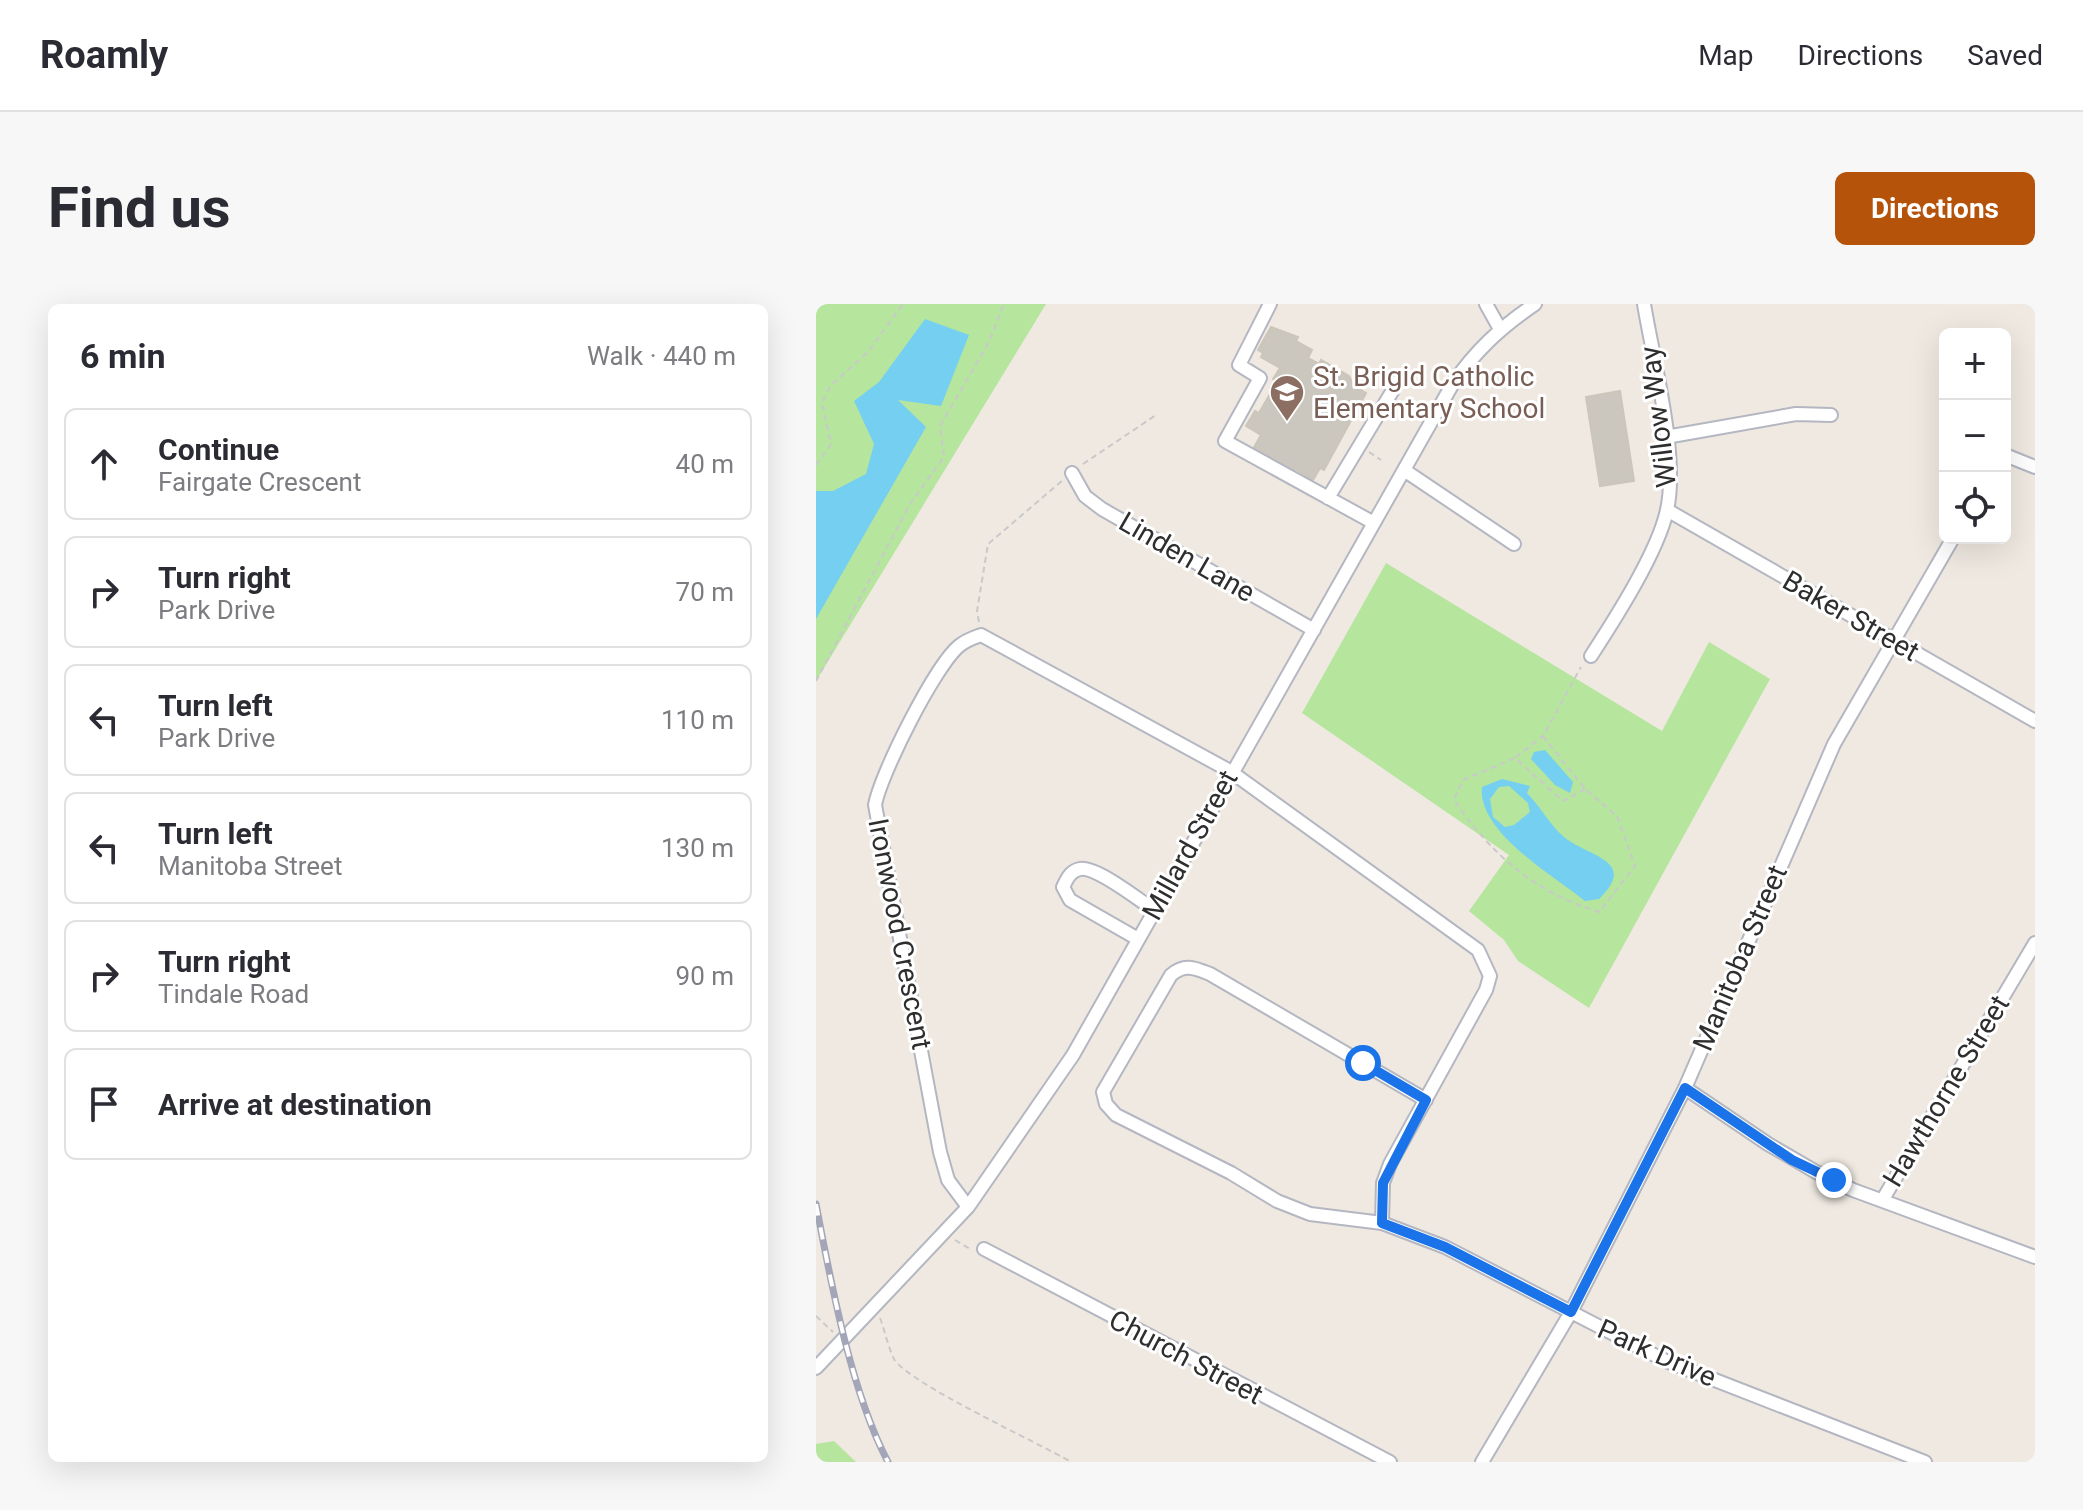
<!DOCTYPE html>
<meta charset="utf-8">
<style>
body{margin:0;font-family:Roboto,sans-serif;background:#f7f7f7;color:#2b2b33}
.controls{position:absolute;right:24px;top:24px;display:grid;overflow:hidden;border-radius:12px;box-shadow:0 8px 32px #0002}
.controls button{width:72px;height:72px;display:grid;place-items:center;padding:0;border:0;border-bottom:2px solid #e1e1e2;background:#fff;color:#2b2b33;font:40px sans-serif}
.stop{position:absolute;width:24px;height:24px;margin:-18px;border:6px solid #1a73e8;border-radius:50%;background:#fff}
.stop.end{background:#1a73e8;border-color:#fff;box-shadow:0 2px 8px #0008}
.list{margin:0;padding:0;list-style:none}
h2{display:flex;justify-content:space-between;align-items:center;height:104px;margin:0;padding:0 32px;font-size:34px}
h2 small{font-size:26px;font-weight:400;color:#7c7c81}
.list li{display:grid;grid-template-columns:52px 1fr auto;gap:24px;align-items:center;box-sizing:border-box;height:112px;margin:0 16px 16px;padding:0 16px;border:2px solid #e1e1e2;border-radius:12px}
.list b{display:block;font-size:30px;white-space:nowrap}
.list p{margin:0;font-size:26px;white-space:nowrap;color:#7c7c81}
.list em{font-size:26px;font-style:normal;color:#7c7c81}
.icon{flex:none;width:44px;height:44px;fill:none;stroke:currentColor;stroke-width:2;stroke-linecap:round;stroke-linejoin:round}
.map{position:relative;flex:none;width:1219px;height:1158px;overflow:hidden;border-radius:12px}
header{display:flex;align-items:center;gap:48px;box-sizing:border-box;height:112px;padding:0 40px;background:#fff;border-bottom:2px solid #e1e1e2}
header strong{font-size:38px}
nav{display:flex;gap:44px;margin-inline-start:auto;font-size:28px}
.intro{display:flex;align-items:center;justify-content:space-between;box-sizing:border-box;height:192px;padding:0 48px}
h1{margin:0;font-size:56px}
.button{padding:20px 36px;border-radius:12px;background:#b45309;color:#fff;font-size:28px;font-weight:700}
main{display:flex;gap:48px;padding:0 48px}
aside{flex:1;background:#fff;border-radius:12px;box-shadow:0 8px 32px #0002}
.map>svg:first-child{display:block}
.green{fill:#b6e59e}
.water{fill:#75cff0;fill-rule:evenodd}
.building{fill:#cbc7bf;stroke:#cbc5ba;stroke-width:2}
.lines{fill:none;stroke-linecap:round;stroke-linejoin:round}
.minor-casing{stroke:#b4b7c1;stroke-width:16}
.path{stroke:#c9c9c9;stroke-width:2;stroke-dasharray:6 4;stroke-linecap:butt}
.minor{stroke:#fff;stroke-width:12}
.rail-casing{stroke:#a3a6b8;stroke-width:7}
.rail{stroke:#fff;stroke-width:4;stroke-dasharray:12;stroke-linecap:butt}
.route{stroke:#1a73e8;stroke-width:10}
.labels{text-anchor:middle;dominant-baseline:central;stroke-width:6;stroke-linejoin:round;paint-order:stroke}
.education-label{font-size:28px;fill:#785e54;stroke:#fff;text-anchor:start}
.street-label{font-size:28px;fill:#2e2e2e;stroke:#fff}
</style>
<header>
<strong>Roamly</strong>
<nav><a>Map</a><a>Directions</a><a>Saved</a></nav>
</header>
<div class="intro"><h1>Find us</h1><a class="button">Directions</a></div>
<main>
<aside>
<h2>6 min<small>Walk · 440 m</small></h2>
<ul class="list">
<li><svg class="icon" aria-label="ahead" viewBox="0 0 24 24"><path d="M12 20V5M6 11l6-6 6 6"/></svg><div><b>Continue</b><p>Fairgate Crescent</p></div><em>40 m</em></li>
<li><svg class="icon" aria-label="right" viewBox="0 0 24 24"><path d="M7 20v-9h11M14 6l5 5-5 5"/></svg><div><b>Turn right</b><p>Park Drive</p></div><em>70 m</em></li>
<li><svg class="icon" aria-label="left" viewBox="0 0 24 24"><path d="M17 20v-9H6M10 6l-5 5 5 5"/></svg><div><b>Turn left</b><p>Park Drive</p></div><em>110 m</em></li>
<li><svg class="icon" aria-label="left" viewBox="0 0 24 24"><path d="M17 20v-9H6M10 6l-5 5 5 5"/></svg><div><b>Turn left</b><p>Manitoba Street</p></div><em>130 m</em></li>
<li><svg class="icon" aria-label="right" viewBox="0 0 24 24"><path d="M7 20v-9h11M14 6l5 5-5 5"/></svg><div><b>Turn right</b><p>Tindale Road</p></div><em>90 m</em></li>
<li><svg class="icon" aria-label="arrive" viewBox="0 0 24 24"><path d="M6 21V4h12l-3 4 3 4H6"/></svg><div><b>Arrive at destination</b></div></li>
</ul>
</aside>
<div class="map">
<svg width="1219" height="1158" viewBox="0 0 1219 1158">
<rect width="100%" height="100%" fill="#efe9e1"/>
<path class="green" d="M0 0H230L0 377Z
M570 259 846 427 893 338 954 375 773 704 702 657 688 636 653 607 693 551 486 409Z
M18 1137 40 1158H0V1140Z"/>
<path class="water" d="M109 15 153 31 125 102 82 96 110 123 0 315V187H17L50 170 58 140 38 97 63 78Z
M729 446 757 478 754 489 739 481 715 455 718 448Z
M686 475 714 482 711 489C724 502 734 521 748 533 772 553 823 556 783 595L769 597C736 571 661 527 666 483ZM693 482 712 499 714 508 698 521 689 523 677 513 674 495 683 483Z"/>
<path class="building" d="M455 23 482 33 480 37 496 46 492 54 503 60 505 56 533 72 538 82 550 89 508 166 504 164 497 176 479 165 476 170 436 147 445 131 430 122 439 107 443 109 461 78 457 75 464 64 445 53 447 49 442 46Z
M804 87 818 177 784 182 770 93Z"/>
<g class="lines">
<g class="minor-casing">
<path id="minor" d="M454 0 423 61 444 74 409 137 558 219
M670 0 684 25
M850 133 980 110 1015 111
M1189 151 1219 163
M588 166 698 240
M256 169 269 192 286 205 498 326
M512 194 583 76
M851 206 1219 417
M775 352C799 315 842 248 851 206 863 152 837 55 828 0
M322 635 254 596 247 583C251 575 254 567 264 565 280 562 323 596 338 606
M869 784 952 840 1000 868 1037 886 1219 953
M1067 895 1219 639
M152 903 132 876 124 848 59 501C65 469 119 362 143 342 150 336 157 334 165 331L414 467 662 646 674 672 670 686 574 860 567 879 566 919 629 943 850 1057 1109 1158
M566 919 494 910 461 897 415 869 300 811 290 800 287 788 355 671C369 659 379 664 394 670L610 796
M168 945 574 1158
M0 1064 152 903 257 751 636 81C659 47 685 23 719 0
M666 1158 755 1008 869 784 1018 440 1137 234"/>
</g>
<path class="path" d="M553 148 565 156
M267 160 340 111
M0 161 15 140 6 99 14 82 52 48 87 0
M163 318 161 307 172 240 247 176
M0 377 94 200 128 153 124 122 173 38 188 0
M727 432 769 485 801 512 819 562 783 608C718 588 676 551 638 496L647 476 699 454 747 497 769 485
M700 453 727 432 765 363
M139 936 154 945
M0 1012 17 1028
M64 1014C69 1027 72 1043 78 1055 92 1079 223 1139 255 1158"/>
<use href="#minor" class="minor"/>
<g class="rail-casing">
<path id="rail" d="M0 900C15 979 35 1088 72 1158"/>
</g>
<use href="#rail" class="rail"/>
</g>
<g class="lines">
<path class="route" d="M547 759 610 796 567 879 566 919 629 943 755 1008 869 784 976 856 1018 876"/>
</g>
<defs>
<g id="school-pin" transform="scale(1.8)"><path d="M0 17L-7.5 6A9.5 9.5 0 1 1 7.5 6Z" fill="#8d6e63" stroke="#fff"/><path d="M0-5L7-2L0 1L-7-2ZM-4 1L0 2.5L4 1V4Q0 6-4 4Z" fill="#fff"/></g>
</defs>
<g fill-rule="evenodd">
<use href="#school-pin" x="471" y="88"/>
</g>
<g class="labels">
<g class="education-label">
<text x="497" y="72">St. Brigid Catholic<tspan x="497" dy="32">Elementary School</tspan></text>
</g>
<g class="street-label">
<text transform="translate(842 113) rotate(-97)">Willow Way</text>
<text transform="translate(371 253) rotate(30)">Linden Lane</text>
<text transform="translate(1035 312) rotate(30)">Baker Street</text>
<text transform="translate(374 541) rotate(-61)">Millard Street</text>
<text transform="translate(84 630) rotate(79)">Ironwood Crescent</text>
<text transform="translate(924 654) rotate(-67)">Manitoba Street</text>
<text transform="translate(1130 787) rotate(-59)">Hawthorne Street</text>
<text transform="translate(841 1049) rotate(24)">Park Drive</text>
<text transform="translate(370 1053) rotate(28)">Church Street</text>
</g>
</g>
</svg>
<div class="controls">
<button>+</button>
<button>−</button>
<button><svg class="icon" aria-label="locate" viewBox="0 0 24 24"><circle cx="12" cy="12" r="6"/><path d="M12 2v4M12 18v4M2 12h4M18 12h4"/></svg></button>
</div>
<div class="stop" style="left:547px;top:759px"></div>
<div class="stop end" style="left:1018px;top:876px"></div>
</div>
</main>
